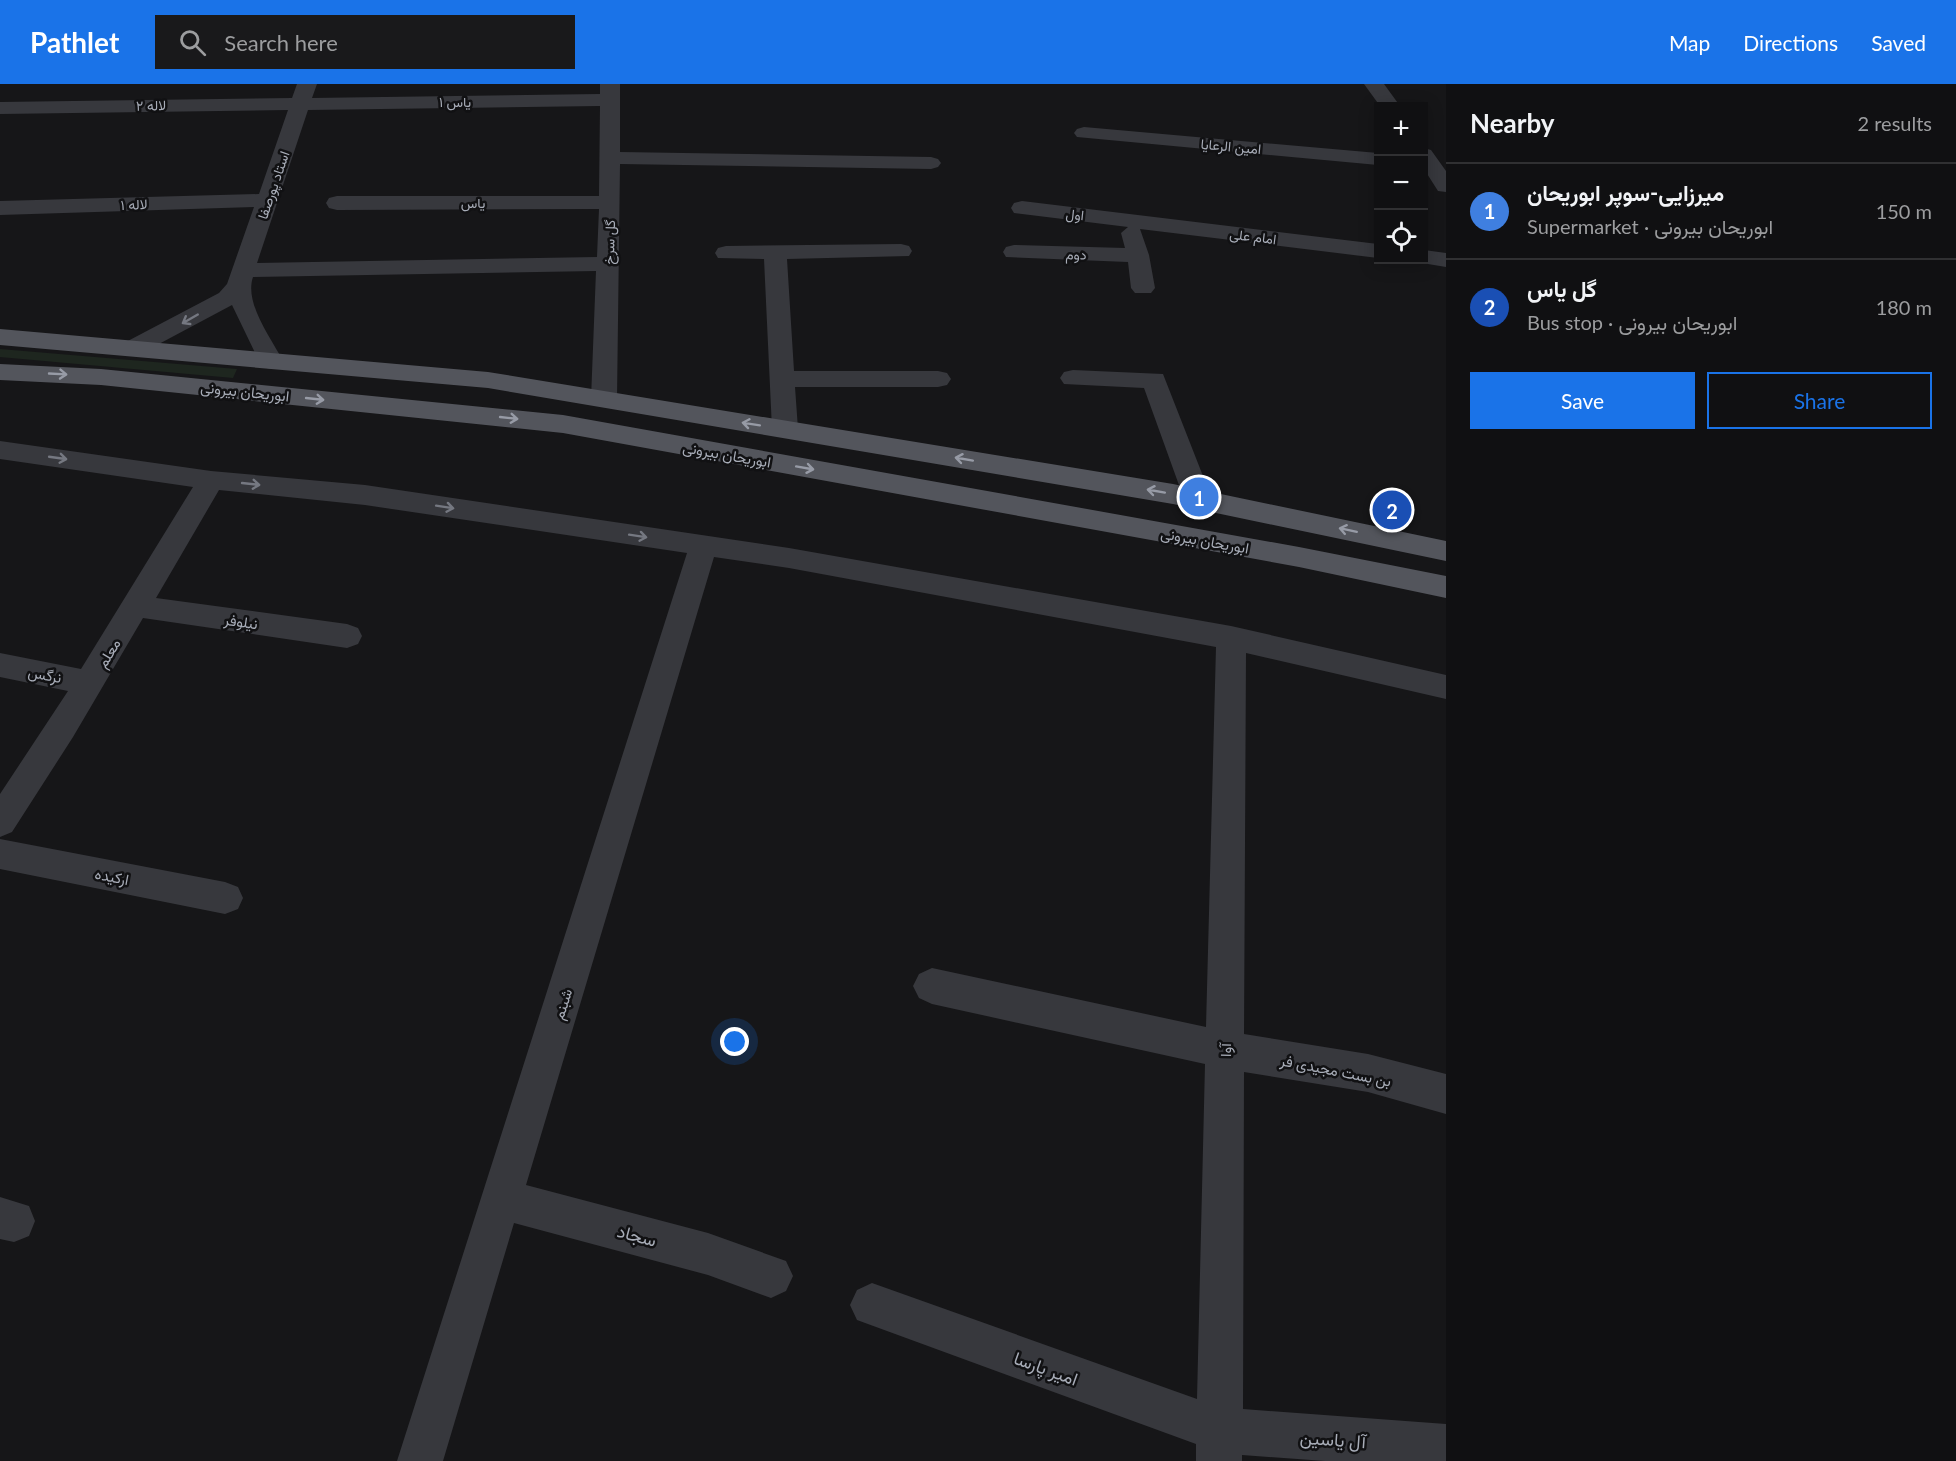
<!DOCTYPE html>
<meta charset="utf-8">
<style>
body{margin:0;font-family:Lato,Vazirmatn,sans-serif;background:#19191b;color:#f1f3f6}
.controls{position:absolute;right:18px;top:18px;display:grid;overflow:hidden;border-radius:0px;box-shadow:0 3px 15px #0003}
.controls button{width:54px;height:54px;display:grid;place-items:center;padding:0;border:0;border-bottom:2px solid #303032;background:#101012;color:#f1f3f6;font:30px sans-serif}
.you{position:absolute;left:735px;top:958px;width:21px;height:21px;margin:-15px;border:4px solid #fff;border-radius:50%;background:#1a73e8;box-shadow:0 0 0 9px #1a73e833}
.badge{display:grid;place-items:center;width:39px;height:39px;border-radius:50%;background:#1a73e8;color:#fff;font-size:20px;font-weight:700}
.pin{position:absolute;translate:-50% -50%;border:3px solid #fff;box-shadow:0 2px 6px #0006}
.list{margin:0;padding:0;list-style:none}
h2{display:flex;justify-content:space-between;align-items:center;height:78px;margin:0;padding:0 24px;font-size:26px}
h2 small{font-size:20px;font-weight:400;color:#9c9d9f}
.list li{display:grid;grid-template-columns:39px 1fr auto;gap:18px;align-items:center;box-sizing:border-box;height:96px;padding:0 24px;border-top:2px solid #303032}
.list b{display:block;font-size:22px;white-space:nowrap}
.list p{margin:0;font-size:20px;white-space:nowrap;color:#9c9d9f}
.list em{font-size:20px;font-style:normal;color:#9c9d9f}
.actions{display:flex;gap:12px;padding:18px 24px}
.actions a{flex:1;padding:14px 0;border:2px solid #1a73e8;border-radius:0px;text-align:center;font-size:21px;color:#1a73e8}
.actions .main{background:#1a73e8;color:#fff}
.icon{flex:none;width:33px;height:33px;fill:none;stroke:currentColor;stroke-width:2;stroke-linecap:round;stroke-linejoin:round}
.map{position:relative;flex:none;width:1446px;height:1377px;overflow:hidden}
header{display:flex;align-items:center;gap:36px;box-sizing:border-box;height:84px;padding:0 30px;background:#1a73e8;color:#fff}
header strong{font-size:28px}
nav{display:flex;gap:33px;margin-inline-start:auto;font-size:21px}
.search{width:420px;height:54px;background:#19191b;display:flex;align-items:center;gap:15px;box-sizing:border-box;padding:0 21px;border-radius:0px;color:#9c9d9f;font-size:22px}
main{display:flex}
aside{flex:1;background:#101012}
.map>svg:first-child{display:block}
.green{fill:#1e261f}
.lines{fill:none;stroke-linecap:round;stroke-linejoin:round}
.minor{fill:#37383d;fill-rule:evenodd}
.major{fill:#53555c;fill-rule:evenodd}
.oneway{stroke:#757881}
.oneway2{stroke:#979ba6}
.labels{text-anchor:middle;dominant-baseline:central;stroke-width:5;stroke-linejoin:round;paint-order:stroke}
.far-street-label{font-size:14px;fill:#a8adb8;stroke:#111113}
.street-label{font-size:15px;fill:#a8adb8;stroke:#111113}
.near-street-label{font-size:18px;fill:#a8adb8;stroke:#111113}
</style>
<header>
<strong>Pathlet</strong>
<div class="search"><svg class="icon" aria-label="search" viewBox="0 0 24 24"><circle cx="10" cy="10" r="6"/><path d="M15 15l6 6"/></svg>Search here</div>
<nav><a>Map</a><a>Directions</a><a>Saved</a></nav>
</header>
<main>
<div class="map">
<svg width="1446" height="1377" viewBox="0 0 1446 1377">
<rect width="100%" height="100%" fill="#161618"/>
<path class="green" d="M0 265 237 285 233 294 0 273Z"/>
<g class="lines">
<path class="minor" d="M297 0H317L312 14 600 10V0H620V68L931 73 938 75 941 79 938 83 931 85 620 80 617 315 613 321 604 323 595 321 591 315 596 187 253 193C244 219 271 254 283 277L280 283 271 285 262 283 259 277 232 221 142 269 133 272 124 269 121 264 124 259 219 209 227 200 254 123 0 131V117L259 110 288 26 0 30V18L292 14ZM600 22 599 112H337L329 114 326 119 329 124 337 126 599 125 597 173 257 179 308 26Z
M1364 0H1384L1400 22H1380Z
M1084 43 1378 69V81L1077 53 1074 49 1077 45Z
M1424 64 1431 66 1446 87V108L1438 107 1424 85Z
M1022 117 1378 160V174L1140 145 1149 171 1155 204 1151 209H1135L1131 204 1128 178 1006 173 1003 168 1006 163 1014 161 1125 164 1121 149 1128 143 1014 129 1011 124 1014 119Z
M901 160 909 162 912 167 909 172 787 175 794 287H938L947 289 951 295 947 301 938 303H795L798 345 794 351 785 354 776 351 772 345 764 175 718 174 715 169 718 164 726 162Z
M1424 166 1446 169V183L1416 178 1414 176H1424Z
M1073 286 1163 290 1212 415 1208 422 1198 425 1188 422 1184 415 1144 304 1064 300 1060 294 1064 288Z
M0 357 211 387 365 401 789 464 1231 542 1446 591V615L1246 569 1244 950 1368 970 1446 990V1030L1368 1008 1244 988 1243 1325 1446 1340V1377H1325L1242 1371V1377H1196V1360L857 1236 850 1221 857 1206 872 1199 1197 1315 1205 980 932 920 919 914 913 902 919 890 932 884 1206 943 1216 563 789 484 714 473 526 1101 708 1149 786 1177 793 1192 786 1207 771 1214 708 1191 514 1139 443 1377H397L687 469 365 421 219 406 156 514 347 540 358 544 362 552 358 560 347 564 143 534 73 653 12 748 0 753V710L68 607 0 593V569L81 585 193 403 0 375Z
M0 755 225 798 238 803 243 814 238 825 225 830 0 785Z
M0 1113 29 1122 35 1137 29 1152 14 1158 0 1155Z"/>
<path class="major" d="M0 245 488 288 1173 400 1446 457V477L1173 420 488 304 0 261Z
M0 280 101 285 563 331 1299 463 1446 492V514L1299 483 563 349 101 301 0 296Z"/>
</g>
<defs><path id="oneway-shaft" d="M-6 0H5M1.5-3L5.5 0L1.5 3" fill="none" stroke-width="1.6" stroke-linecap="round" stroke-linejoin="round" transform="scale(1.5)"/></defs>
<g class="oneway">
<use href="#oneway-shaft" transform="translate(190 235) rotate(150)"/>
<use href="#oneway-shaft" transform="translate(58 374) rotate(8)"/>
<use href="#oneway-shaft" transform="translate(251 400) rotate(6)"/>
<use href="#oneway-shaft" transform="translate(445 423) rotate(9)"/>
<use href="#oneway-shaft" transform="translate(638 452) rotate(9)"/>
</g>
<g class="oneway2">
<use href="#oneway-shaft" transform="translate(58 290) rotate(3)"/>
<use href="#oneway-shaft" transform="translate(315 315) rotate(6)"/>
<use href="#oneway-shaft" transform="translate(509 334) rotate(6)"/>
<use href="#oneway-shaft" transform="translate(751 340) rotate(-171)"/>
<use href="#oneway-shaft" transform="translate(964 375) rotate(-170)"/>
<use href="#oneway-shaft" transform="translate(805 384) rotate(10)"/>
<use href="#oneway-shaft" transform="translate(1156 407) rotate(-170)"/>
<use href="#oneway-shaft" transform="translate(1348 446) rotate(-168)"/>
</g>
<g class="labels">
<g class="far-street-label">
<text x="455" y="17">یاس ۱</text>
<text transform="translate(151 21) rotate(-1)">لاله ۲</text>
<text transform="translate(1231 62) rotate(5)">امین الرعایا</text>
<text transform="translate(273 101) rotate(-71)">استاد پورصفا</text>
<text x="473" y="118">یاس</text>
<text transform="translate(134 120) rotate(-2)">لاله ۱</text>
<text transform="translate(1075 130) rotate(6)">اول</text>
<text transform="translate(1253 152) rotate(7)">امام علی</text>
<text transform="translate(609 158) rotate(-88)">گل سرخ</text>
<text transform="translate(1076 170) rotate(1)">دوم</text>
</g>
<g class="street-label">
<text transform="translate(245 307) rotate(6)">ابوریحان بیرونی</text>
<text transform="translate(727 370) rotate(10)">ابوریحان بیرونی</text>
<text transform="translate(1205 456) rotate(10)">ابوریحان بیرونی</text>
<text transform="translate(241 537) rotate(8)">نیلوفر</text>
<text transform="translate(108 569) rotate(-59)">معلم</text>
<text transform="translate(45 590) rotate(11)">نرگس</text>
<text transform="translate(112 792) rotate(11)">ارکیده</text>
<text transform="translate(562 920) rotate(-73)">شبنم</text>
<text transform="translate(1225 966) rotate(-89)">آوا</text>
<text transform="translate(1336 986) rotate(11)">بن بست مجیدی فر</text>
</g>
<g class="near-street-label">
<text transform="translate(637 1151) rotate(15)">سجاد</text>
<text transform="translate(1046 1284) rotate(20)">امیر پارسا</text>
<text transform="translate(1333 1355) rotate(4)">آل یاسین</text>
</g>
</g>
</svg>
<div class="controls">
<button>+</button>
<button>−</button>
<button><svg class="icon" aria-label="locate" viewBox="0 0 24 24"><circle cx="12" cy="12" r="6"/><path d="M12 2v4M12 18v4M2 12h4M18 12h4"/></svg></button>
</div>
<div class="you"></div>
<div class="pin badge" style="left:1199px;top:413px;background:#3f7fe0">1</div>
<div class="pin badge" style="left:1392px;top:426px;background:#1a4fb4">2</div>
</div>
<aside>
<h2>Nearby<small>2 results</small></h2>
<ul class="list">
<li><span class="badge" style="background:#3f7fe0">1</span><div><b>میرزایی-سوپر ابوریحان</b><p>Supermarket · ابوریحان بیرونی</p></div><em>150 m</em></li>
<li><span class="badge" style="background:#1a4fb4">2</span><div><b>گل یاس</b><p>Bus stop · ابوریحان بیرونی</p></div><em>180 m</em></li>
</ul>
<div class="actions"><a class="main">Save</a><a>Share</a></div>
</aside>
</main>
